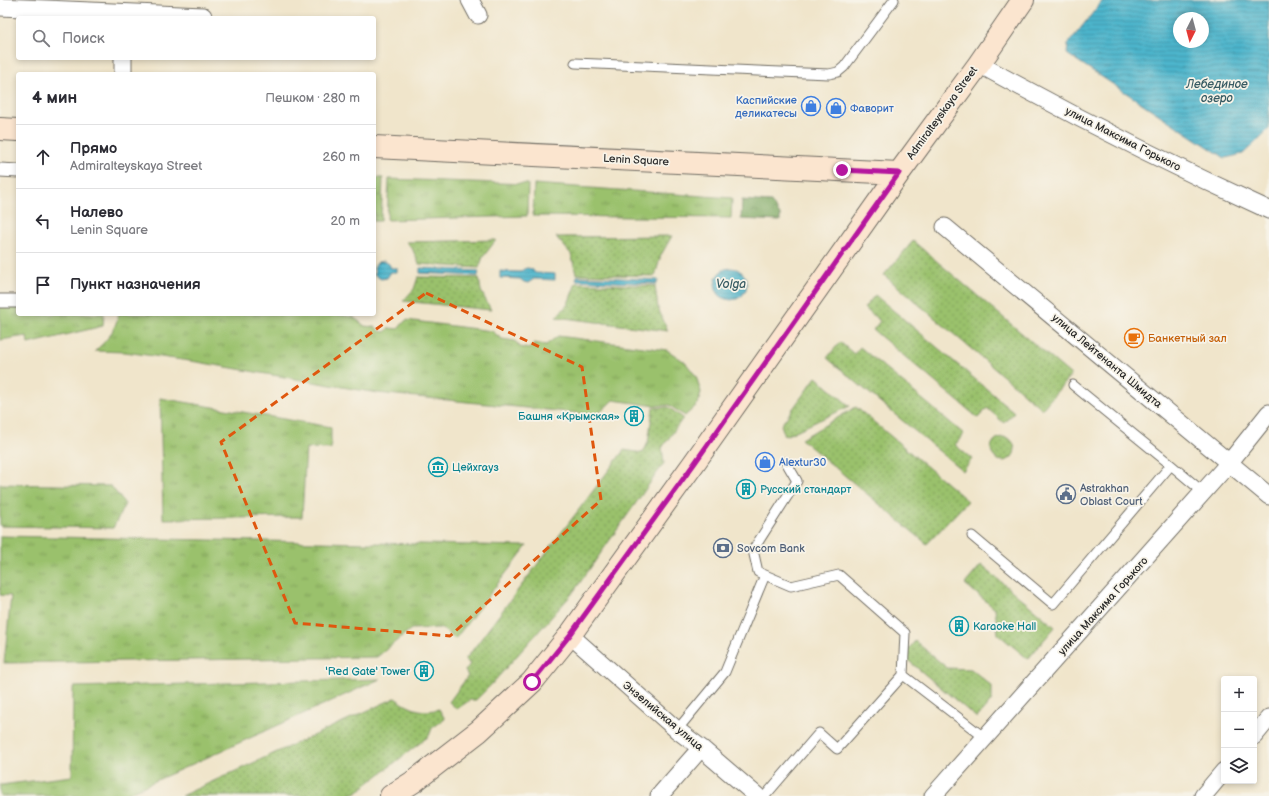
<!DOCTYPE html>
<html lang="ru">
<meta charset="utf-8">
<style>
body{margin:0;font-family:"Balsamiq Sans",sans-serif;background:#f7f7f7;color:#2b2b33}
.controls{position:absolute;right:12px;bottom:12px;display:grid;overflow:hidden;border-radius:4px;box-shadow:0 2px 6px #0003}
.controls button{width:36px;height:36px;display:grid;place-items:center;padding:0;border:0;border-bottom:1px solid #e1e1e2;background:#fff;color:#2b2b33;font:20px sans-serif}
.compass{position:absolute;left:1173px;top:12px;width:36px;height:36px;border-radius:50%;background:#fff;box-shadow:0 2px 6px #0003;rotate:186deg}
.stop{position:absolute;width:12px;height:12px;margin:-9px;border:3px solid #b5179e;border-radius:50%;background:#fff}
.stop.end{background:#b5179e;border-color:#fff;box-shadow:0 1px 4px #0008}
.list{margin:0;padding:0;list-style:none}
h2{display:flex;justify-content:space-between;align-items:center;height:52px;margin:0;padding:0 16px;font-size:17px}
h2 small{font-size:13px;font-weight:400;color:#7c7c81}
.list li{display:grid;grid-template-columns:26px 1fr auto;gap:12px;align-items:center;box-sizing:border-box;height:64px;padding:0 16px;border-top:1px solid #e1e1e2}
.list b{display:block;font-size:15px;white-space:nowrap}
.list p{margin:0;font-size:13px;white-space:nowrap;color:#7c7c81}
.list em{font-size:13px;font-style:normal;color:#7c7c81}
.icon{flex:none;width:22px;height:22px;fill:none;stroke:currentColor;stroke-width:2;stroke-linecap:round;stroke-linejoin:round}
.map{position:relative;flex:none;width:1269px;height:796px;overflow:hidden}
.search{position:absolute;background:#fff;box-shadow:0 2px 6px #0003;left:16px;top:16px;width:360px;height:44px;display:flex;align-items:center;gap:10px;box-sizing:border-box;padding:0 14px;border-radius:4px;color:#7c7c81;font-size:15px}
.panel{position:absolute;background:#fff;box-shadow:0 2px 6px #0003;left:16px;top:72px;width:360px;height:244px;border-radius:4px}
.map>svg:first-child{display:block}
.grass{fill:url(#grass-dots);stroke:#62764c}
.forest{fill:url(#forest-crowns);stroke:#536946}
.park{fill:url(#park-tufts);stroke:#62764c}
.water{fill:url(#water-rules);stroke:#3c707c;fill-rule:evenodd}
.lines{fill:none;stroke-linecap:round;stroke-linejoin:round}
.service-casing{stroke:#706c63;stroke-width:11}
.pedestrian-casing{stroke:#706c63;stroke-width:15}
.minor-casing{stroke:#706c63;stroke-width:19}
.secondary-casing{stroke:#706c63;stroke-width:24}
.service{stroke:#fff;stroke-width:9}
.pedestrian{stroke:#fff;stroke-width:13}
.minor{stroke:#fff;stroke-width:17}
.secondary{stroke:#fbe5cf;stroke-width:22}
.route{stroke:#b5179e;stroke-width:5}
.marked{fill:none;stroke:#df570e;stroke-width:3;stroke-dasharray:8 5;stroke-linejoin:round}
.labels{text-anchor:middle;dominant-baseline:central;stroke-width:3.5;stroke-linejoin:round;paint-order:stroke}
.shop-label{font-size:11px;fill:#366cbe;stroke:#f7f3e8;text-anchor:start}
.street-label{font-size:11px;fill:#2b2b2b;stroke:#f7f3e8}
.food-label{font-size:11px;fill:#c56008;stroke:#f7f3e8;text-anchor:start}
.culture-label{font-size:11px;fill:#0d838f;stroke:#f7f3e8;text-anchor:start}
.service-label{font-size:11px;fill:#4e5e75;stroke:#f7f3e8;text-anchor:start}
.water-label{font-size:12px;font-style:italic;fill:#375b63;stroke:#f7f3e8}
</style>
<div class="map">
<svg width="1269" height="796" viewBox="0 0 1269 796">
<defs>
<pattern id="grass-dots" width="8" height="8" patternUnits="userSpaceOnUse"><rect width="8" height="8" fill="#9ac16c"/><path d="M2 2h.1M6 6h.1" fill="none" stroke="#7e9d59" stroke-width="1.8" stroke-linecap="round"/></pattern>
<pattern id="forest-crowns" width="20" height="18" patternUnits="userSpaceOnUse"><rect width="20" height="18" fill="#7ba760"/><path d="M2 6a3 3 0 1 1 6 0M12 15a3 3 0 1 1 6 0" fill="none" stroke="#65884f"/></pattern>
<pattern id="park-tufts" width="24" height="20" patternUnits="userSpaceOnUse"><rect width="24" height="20" fill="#9ac16c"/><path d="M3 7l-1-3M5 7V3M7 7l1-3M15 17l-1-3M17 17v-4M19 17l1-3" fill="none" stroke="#7e9d59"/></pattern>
<pattern id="water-rules" width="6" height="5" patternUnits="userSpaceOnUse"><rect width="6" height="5" fill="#4db5cc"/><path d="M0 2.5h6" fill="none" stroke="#4093a6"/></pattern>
</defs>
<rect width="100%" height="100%" fill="#f7f3e8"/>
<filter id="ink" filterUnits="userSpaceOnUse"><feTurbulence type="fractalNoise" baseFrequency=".025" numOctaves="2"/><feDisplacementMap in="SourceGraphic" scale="8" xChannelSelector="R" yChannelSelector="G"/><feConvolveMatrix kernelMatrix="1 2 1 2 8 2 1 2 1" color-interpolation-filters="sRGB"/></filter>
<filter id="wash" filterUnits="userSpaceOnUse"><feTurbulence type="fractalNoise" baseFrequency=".012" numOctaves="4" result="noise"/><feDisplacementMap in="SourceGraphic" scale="16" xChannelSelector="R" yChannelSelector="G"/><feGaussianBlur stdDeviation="0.9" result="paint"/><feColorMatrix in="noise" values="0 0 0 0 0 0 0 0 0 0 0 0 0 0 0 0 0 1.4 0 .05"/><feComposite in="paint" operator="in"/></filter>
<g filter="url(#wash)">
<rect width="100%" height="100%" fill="#f0e5cb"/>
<path class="grass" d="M672 236 661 255 655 276 576 274 571 254 556 237Z
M496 240 483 257 479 268 419 264 412 248 406 242Z
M913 241 1071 375 1042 409 884 275Z
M418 277 479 278 481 291 491 310 403 301 414 289Z
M576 283 655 286 658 308 668 331 556 317 568 304Z
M875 295 1014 412 1004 423 987 408 978 418 873 330 880 321 864 308Z
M840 342 854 354 860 347 964 434 955 445 972 459 963 471 827 358Z
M816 377 850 406 785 436 781 425Z
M668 407 683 418 662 448 664 463 572 594 490 686 476 700H470L457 709 449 702 468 676 465 671 470 664 465 660 624 450 643 453 648 442 653 408Z
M856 407 968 501 927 544 801 439Z
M991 449a12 12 0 1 1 24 0a12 12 0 1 1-24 0Z
M981 565 1055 627 1028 659 998 634 995 609 965 584Z
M915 641 947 668 971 669 992 686V700L977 718 903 656Z
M395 698C409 708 421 714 439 709L445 719 432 728 429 736 357 792 346 796H181Z"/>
<path class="forest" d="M742 200 771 202 780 215V221L741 219Z"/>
<path class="park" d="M374 178H383L381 221H374Z
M389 179 528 184 527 216 387 220Z
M534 184 732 198 731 218 533 216Z
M0 301H18V314H104L103 326 28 344 27 336 0 340Z
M119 314H233L238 316 239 314H332L353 317 365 326 376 327 379 331 385 332 389 328 398 329 406 320 492 331 502 339 515 341 520 347 529 349 534 343 546 345 558 336 667 350 685 362 696 376 701 392 698 404 685 416 669 405 656 406 613 400 597 415 377 393 197 362 125 352 95 351C108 339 114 332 119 314Z
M160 398 331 427V449L306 448 302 517 163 519Z
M0 484 111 486 125 504 113 528 0 526Z
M0 536 527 546 455 639 441 628 411 629 377 657 4 663 11 596 0 595Z
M380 679 122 796H0V785L72 776 73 687Z"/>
<path class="water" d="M1103 0H1269V129L1243 154 1225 158 1067 54 1068 44ZM1179 18H1203V42H1179Z
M384 261 389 264 391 268H397V272H391L387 278 381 279 375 275 374 267 378 262Z
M715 284a16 16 0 1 1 32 0a16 16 0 1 1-32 0Z
M420 268 479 271 478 276 420 273Z
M527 268 532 269 535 273 555 274V280L534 279 528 283 524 282 520 279 500 278V271L520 272 524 269Z
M577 276 658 280 657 284 576 280Z"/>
</g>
<g filter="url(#ink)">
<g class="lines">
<g class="service-casing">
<path id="service" d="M575 63 829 74 838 72 844 67 894 0
M1073 385 1171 465 1203 492
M972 536 1053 604 1171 465
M903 675 985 738
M677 730 725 672 765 575
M765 796 819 733 837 749 903 675 905 633 839 575 791 586 758 572 753 550 797 481 786 462"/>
</g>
<g class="pedestrian-casing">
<path id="pedestrian" d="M0 170 18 171
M0 301H18"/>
</g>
<g class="minor-casing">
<path id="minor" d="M470 0 478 15
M0 7 203 16
M979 64C1073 116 1170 165 1269 210
M123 74V58
M945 227 1269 496
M570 635 677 730 701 748 757 796
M1254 736 1269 718
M659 796 701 748
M933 796 1229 463 1269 413
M1203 796 1224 771"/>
</g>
<g class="secondary-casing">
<path id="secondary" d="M0 129 18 130
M374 147 899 173
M391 796 413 782 479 731 532 682 570 635 694 463 899 173 979 64 1023 0"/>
</g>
<use href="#service" class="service"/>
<use href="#pedestrian" class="pedestrian"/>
<use href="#minor" class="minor"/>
<use href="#secondary" class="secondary"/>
</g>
</g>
<g class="lines" filter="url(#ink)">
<path class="route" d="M532 682 570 635 694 464 899 173 842 170"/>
</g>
<path class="marked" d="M426 293 582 367 601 500 450 636 295 623 221 442Z"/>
<defs>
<g id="shop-ring" transform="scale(1)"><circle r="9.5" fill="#f7f3e8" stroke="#3f7fe0" stroke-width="1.5"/><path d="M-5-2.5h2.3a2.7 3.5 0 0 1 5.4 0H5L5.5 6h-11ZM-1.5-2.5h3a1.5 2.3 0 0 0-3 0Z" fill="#3f7fe0"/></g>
<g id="cafe-ring" transform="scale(1)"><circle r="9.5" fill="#f7f3e8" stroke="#e8710a" stroke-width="1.5"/><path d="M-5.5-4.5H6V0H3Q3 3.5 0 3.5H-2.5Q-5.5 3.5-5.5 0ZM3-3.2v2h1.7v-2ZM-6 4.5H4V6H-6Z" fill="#e8710a"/></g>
<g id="building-ring" transform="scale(1)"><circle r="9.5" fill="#f7f3e8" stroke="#0f9aa8" stroke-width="1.5"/><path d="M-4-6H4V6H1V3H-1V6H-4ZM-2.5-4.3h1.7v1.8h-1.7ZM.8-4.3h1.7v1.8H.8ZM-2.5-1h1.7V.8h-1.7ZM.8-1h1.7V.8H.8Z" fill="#0f9aa8"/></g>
<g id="museum-ring" transform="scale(1)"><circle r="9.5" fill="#f7f3e8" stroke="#0f9aa8" stroke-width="1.5"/><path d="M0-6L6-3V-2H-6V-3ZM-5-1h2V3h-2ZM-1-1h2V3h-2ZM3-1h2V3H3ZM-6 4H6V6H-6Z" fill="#0f9aa8"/></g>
<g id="civic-ring" transform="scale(1)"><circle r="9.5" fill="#f7f3e8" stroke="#5c6f8a" stroke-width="1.5"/><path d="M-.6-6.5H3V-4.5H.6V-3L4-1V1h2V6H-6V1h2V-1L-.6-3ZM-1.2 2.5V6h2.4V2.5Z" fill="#5c6f8a"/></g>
<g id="bank-ring" transform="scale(1)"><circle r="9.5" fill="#f7f3e8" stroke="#5c6f8a" stroke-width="1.5"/><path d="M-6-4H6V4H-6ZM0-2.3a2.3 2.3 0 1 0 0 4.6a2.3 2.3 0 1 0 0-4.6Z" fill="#5c6f8a"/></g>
</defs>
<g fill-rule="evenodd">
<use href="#shop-ring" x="811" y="106"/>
<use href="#shop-ring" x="836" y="108"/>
<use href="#cafe-ring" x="1134" y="338"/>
<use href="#building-ring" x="634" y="416"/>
<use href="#shop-ring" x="765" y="462"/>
<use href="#museum-ring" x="438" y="467"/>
<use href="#building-ring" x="746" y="489"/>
<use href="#civic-ring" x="1066" y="494"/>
<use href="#bank-ring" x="723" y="548"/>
<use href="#building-ring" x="959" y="626"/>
<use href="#building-ring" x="424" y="671"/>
</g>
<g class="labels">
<g class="shop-label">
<text x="797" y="100" text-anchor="end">Каспийские<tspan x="797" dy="13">деликатесы</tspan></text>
<text x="850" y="108">Фаворит</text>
<text x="779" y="462">Alextur30</text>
</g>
<g class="street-label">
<text transform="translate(942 113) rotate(-54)">Admiralteyskaya Street</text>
<text transform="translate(1123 139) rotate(27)">улица Максима Горького</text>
<text transform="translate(636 160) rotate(3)">Lenin Square</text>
<text transform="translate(1107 361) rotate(40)">улица Лейтенанта Шмидта</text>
<text transform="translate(1103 606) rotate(-48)">улица Максима Горького</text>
<text transform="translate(663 716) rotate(40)">Энзелийская улица</text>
</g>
<g class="food-label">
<text x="1148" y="338">Банкетный зал</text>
</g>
<g class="culture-label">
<text x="620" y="416" text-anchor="end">Башня «Крымская»</text>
<text x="452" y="467">Цейхгауз</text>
<text x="760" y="489">Русский стандарт</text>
<text x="973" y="626">Karaoke Hall</text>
<text x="410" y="671" text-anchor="end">'Red Gate' Tower</text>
</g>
<g class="service-label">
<text x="1080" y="488">Astrakhan<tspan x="1080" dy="13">Oblast Court</tspan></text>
<text x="737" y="548">Sovcom Bank</text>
</g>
<g class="water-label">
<text x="1217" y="84">Лебединое<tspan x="1217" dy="14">озеро</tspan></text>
<text x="731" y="284">Volga</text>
</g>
</g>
</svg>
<div class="controls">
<button>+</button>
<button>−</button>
<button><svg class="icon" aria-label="layers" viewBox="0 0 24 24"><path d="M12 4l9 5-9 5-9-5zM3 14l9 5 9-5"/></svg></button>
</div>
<svg class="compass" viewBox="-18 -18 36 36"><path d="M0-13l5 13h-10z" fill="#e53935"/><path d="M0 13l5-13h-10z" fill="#7c7c81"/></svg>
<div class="stop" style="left:532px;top:682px"></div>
<div class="stop end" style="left:842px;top:170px"></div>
<div class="search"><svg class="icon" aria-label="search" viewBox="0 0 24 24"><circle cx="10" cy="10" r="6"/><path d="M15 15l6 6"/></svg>Поиск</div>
<section class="panel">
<h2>4 мин<small>Пешком · 280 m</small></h2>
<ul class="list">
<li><svg class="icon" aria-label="ahead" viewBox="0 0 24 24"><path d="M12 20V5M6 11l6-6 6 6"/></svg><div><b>Прямо</b><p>Admiralteyskaya Street</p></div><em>260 m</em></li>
<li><svg class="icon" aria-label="left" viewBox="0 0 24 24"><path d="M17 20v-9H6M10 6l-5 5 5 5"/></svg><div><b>Налево</b><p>Lenin Square</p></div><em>20 m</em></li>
<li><svg class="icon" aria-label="arrive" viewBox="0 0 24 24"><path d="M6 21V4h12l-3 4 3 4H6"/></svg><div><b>Пункт назначения</b></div></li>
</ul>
</section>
</div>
